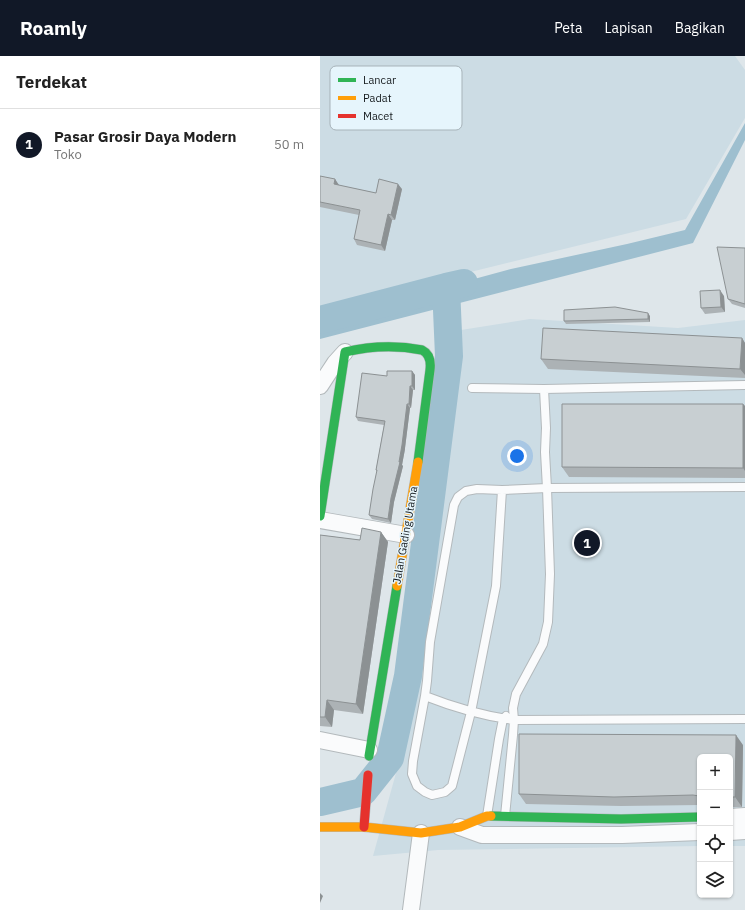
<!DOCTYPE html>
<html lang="id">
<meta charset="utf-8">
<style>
body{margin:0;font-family:"IBM Plex Sans",sans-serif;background:#f6f6f6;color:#222}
.controls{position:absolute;right:12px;bottom:12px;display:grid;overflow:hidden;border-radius:6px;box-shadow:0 1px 3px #0004}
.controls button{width:36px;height:36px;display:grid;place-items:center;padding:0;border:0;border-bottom:1px solid #e0e0e0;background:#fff;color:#222;font:20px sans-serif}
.you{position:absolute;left:197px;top:400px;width:14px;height:14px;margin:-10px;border:3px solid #fff;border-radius:50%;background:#1a73e8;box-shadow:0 0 0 6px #1a73e833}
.badge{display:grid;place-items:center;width:26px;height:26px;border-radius:50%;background:#111827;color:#fff;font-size:13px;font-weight:700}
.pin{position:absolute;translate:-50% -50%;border:2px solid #fff;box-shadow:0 1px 4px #0006}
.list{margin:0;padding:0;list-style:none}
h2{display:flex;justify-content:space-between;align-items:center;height:52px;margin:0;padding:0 16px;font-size:17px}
h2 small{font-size:13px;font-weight:400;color:#767676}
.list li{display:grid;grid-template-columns:26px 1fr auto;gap:12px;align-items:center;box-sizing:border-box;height:72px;padding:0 16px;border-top:1px solid #e0e0e0}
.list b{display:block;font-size:15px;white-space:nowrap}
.list p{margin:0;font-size:13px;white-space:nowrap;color:#767676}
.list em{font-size:13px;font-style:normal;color:#767676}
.icon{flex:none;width:22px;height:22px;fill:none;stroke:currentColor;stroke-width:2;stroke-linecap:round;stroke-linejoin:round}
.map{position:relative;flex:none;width:425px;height:854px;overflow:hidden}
header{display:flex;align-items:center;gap:24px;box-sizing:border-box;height:56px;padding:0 20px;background:#111827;color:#fff}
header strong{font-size:19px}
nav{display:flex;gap:22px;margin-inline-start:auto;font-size:14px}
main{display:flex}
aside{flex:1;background:#fff}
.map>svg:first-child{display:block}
.built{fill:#ccdce4}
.water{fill:#9ebfcf}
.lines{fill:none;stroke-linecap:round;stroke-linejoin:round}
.river{stroke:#9ebfcf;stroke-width:28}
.lane-casing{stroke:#b3b9bc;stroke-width:10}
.street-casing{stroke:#b3b9bc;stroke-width:18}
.fast-casing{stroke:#b3b9bc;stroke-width:10}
.slow-casing{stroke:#b3b9bc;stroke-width:10}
.jam-casing{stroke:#b3b9bc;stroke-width:10}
.lane{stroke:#fafbfc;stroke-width:8}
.street{stroke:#fafbfc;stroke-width:16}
.fast{stroke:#30b455;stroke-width:9}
.slow{stroke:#ff9f0a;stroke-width:9}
.jam{stroke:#e5322d;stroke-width:9}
.wall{fill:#acb2b5}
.shaded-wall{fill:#8c9193}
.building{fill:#c8cfd2;stroke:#8c9193}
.labels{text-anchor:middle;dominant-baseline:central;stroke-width:3;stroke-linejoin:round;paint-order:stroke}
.street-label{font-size:11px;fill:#151a1d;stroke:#e6f5fc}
.key{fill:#e6f5fc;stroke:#a7b3b9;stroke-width:1}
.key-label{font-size:11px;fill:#151a1d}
</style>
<header>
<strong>Roamly</strong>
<nav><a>Peta</a><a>Lapisan</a><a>Bagikan</a></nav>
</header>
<main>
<aside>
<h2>Terdekat<small></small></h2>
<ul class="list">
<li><span class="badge">1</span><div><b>Pasar Grosir Daya Modern</b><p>Toko</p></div><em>50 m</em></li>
</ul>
</aside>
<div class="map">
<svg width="425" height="854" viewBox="0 0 425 854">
<rect width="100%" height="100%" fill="#dee6ea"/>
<path class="built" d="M0 0H415L425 14V62L366 163 57 239 0 252Z
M210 263 358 272 425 264V790H410V701H380V790L118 794 53 800 76 717 141 274Z"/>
<path class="water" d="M425 67V84L373 187 0 283V265L191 213 307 188 365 174Z"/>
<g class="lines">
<path class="river" d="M0 264 126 231 144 227
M0 746 43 736 70 702 88 620 129 300 126 231"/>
<g class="lane-casing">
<path id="lane" d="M152 332 224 333
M425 431 227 432 182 434 157 433 146 435 138 441 134 449 110 586 107 625 105 640C133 651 163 660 194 664L425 663
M105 640 93 705 92 718 97 730 105 736 112 739 125 736 132 730 151 656 176 530 182 434
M167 760 179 683 183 663 186 660
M185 760 193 679 194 664 193 652 196 638 223 588 228 566 230 518 227 432 225 396 226 372 224 333 425 329"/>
</g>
<g class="street-casing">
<path id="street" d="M0 330 15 307 25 296
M0 464 86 479
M0 684 49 694
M410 761 425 760
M140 771 162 779H302L380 776
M410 776 425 775
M91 854 101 777"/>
</g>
<g class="fast-casing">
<path id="fast" d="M0 460 25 296C50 290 77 289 102 294 110 298 111 306 110 314L98 406
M49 700 77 530
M171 760 301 763 380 761"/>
</g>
<g class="slow-casing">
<path id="slow" d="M77 530 98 406
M0 771H44L101 777 140 771 167 760H171"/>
</g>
<g class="jam-casing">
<path id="jam" d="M44 771 48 719"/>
</g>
<use href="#lane" class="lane"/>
<use href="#street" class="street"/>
<use href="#fast" class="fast"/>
<use href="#slow" class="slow"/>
<use href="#jam" class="jam"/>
</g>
<path class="wall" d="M0 120 15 123 18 129 56 137 82 133 75 164H72L65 195 37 189 34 183 39 159 0 151V153Z
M425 192V252L412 248 408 243Z
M404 240 405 256 385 258 381 252Z
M330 260V266L246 268 244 265Z
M422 282 425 287V322L228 313 221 303Z
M92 315 95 319V334H93L91 352H90L85 392V393L82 409 83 410 74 446 71 467 52 463 49 459 57 416 56 414 64 369 38 365 36 361 67 320Z
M423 348 425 350V422L249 421 242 411Z
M61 476 68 486 43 658 14 654 12 671 0 670V479L40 484Z
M423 689 422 751H410V701H380V749L301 750 206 748 199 738Z"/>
<path class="shaded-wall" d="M15 123 19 129 18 134 14 128Z
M78 128 82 133 75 164 71 159Z
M68 158 72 164 65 195 61 189Z
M400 234 404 240 405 256 401 251Z
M328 257 330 260V266L328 263Z
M422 282 425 287V319L420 313Z
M92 315 95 319V334L92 330Z
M90 330 93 334 91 352 89 348Z
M87 348 90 352 85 392V393L82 409 83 410 74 446 71 467 68 463 71 442 79 406Z
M423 348 425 350V415L423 412Z
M61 476 68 486 43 658 36 648Z
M7 644 14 654 12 671 5 661Z
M416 679 423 689 422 751 415 741Z
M0 837 3 840 0 847Z"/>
<path class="building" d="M0 120 15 123 14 128 56 137 59 123 78 128 71 159 68 158 61 189 34 183 40 154 0 146Z
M397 191 425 192V248L408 243Z
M400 234 401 251 381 252 380 235Z
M295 251 328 257V263L244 265V254Z
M223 272 422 282 420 313 221 303Z
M67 315H92V330H90L89 348H87L82 389 79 406H80L71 442 68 463 49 459 53 433 57 414H56L65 365 36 361 42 317 67 320Z
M242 348H423V412L242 411Z
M42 472 61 476 36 648 7 644 5 661H0V479L40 484Z
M199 678 416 679 415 741H410V701H380V741L379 740 373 739 294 741 199 738Z"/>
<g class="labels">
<g class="street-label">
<text transform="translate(85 479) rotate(-80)">Jalan Gading Utama</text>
</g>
</g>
<rect x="10" y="10" width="132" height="64" rx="6" class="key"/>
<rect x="18" y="22" width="18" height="4" fill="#30b455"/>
<rect x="18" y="40" width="18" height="4" fill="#ff9f0a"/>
<rect x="18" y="58" width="18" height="4" fill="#e5322d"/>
<g class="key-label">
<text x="43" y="28">Lancar</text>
<text x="43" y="46">Padat</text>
<text x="43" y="64">Macet</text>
</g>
</svg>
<div class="controls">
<button>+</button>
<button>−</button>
<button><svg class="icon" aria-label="locate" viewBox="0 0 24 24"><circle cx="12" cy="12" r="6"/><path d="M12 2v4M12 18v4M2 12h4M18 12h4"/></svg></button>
<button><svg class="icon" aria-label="layers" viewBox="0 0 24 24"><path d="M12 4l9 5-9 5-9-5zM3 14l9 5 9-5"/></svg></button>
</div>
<div class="you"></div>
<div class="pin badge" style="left:267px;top:487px">1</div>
</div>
</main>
